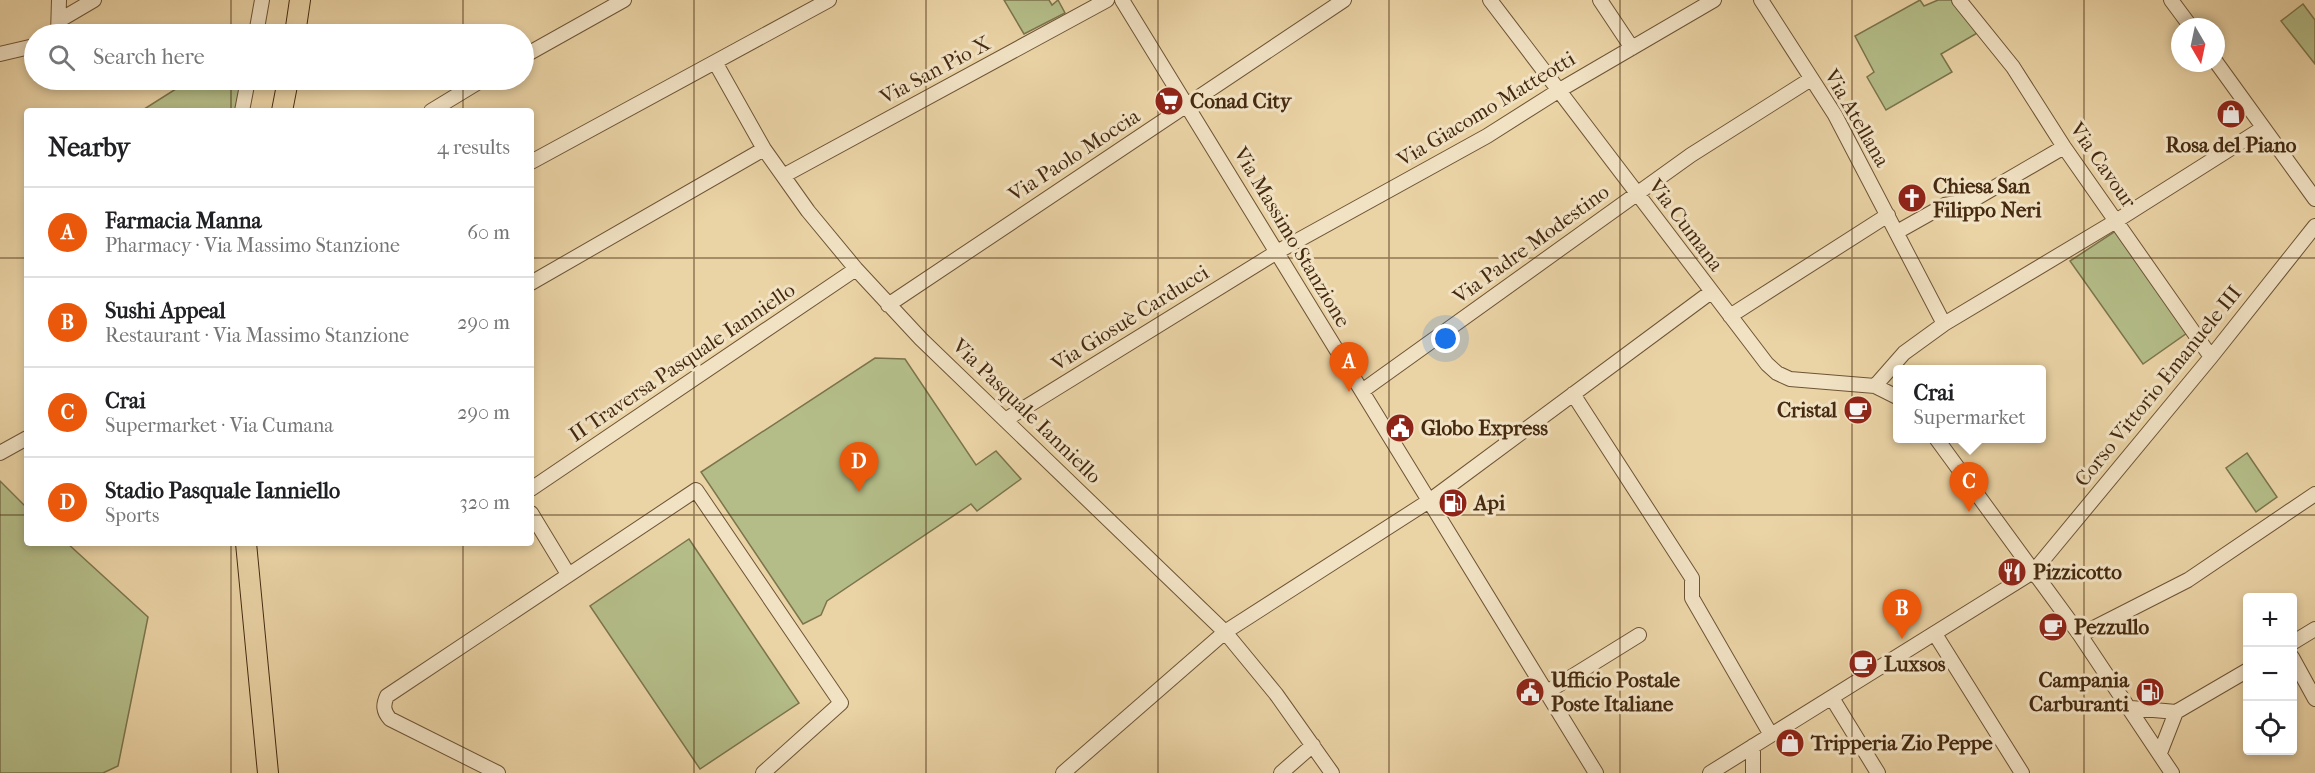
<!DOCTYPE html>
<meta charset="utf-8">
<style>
body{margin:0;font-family:"IM FELL French Canon",serif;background:#f6f6f6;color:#202124}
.controls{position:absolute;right:18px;bottom:18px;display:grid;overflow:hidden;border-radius:6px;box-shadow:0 3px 9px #0003}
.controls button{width:54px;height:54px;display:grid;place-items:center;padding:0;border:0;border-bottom:2px solid #e0e0e0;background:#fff;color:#202124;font:30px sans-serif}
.compass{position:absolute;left:2171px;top:18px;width:54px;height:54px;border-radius:50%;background:#fff;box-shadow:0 3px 9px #0003;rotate:171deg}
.you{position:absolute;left:1446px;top:339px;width:21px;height:21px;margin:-15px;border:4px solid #fff;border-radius:50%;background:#1a73e8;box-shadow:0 0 0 9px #1a73e833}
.badge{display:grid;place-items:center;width:39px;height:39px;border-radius:50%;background:#ea580c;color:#fff;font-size:20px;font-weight:700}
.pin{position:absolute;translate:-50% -50px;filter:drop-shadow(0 2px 3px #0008)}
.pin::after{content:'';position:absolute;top:32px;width:21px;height:18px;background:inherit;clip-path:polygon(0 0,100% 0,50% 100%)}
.popup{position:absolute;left:1893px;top:365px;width:153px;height:78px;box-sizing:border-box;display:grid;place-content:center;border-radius:6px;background:#fff;filter:drop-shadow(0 2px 4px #0005);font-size:20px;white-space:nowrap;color:#757577}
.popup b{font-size:22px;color:#202124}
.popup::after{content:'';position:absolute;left:50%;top:100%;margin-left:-12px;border:12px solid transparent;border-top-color:#fff}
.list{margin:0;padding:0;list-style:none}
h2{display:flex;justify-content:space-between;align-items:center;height:78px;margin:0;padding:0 24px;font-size:26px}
h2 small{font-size:20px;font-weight:400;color:#757577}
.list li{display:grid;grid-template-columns:39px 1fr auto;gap:18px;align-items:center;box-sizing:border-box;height:90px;padding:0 24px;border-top:2px solid #e0e0e0}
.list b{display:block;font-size:22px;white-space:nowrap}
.list p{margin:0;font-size:20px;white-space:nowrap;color:#757577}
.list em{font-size:20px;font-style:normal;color:#757577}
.icon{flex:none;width:33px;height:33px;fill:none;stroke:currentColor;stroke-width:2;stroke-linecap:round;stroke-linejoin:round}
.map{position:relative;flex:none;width:2315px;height:773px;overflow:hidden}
.search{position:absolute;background:#fff;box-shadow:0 3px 9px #0003;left:24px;top:24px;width:510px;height:66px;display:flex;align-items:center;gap:15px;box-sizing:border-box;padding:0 21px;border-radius:33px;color:#757577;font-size:22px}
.panel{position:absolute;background:#fff;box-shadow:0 3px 9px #0003;left:24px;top:108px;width:510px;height:438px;border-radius:6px}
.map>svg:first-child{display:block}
.green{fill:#b4bd88;stroke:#7c744c;stroke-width:1.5}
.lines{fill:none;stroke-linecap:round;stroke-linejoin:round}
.minor-casing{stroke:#6e5435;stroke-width:16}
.highway-casing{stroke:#452a10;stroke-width:22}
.minor{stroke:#f1e2c4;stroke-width:14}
.highway{stroke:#ead3a5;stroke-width:20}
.grid{fill:none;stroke:#452a10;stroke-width:1.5;stroke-opacity:0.55}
.labels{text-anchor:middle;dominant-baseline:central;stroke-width:6;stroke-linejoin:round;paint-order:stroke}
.street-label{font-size:21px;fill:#452a10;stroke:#f1e2c4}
.poi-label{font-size:21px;font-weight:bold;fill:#452a10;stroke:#f1e2c4;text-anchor:start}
</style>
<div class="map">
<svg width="2315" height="773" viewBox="0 0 2315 773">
<rect width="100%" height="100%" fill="#ead3a5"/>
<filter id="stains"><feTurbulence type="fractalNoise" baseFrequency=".00333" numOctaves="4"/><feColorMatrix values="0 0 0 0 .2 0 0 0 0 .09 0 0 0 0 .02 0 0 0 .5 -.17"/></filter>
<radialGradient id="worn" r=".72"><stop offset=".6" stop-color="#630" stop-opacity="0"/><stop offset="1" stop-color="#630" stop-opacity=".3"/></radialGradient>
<path class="green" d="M1004 0H1049L1052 5 1058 0 1065 13 1024 34Z
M1920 0 1924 6 1938 0H1955L1979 32 1941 54 1952 72 1886 110 1867 77 1874 72 1855 36Z
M2303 4 2315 20V64L2281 21Z
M190 80H242L237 111H141Z
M2117 230 2187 333 2143 364 2070 261Z
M875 358 905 359 976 465 996 451 1021 479 977 511 971 504 827 601 821 615 803 624 701 472Z
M2247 453 2277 497 2256 512 2226 468Z
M0 481 27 508V543H67L148 617 118 766 103 773H0Z
M689 539 799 703 700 769 590 606Z"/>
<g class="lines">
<g class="minor-casing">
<path id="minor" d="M1122 0 1596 773
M1490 0 1767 364 1777 373 1790 379 1875 386 1897 397
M1600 0 1632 48
M1761 0 1835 115 1944 324
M1959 0 2013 67 2064 147 2211 357
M2171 0 2191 27
M60 20 94 0
M58 34 59 0
M256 34 262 0
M0 54 34 46
M524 56 624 0
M715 62 764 149 808 211 856 269 921 339 1225 632 1276 694 1332 773
M2216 62 2315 199
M242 111 248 80
M431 111 482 80
M531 162 829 0
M783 176 1107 0
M1897 232 1945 205 1973 200 2064 147
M531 283 764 149
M888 305 1344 0
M1730 316 1888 215
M1875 386 1904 353 1944 324 2116 221 2263 128
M1362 391 1691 155 1811 79
M1573 394 1692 578V598L1771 735
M1005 420 1277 252 1487 136 1558 91 1714 0
M1936 438 2080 635 2172 773
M0 453 27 438
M531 489 856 269
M531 513 568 574
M1935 634 2022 773
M2080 635 2188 580 2315 494
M2292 643 2315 629
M2292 657 2315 699
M1547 692 1639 635
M1832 698 1878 773
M2131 708 2176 712 2248 670
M1753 746V773
M2160 753 2176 712
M498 773 390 719C383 711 383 705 387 696L696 490 841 703 763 773
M1063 773 1225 632 1429 501 1711 292
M1281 773 1313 745
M1710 773 2033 572 2211 357 2315 226"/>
</g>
<g class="highway-casing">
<path id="highway" d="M295 34 300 0
M282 111 288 80
M246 543 268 773"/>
</g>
<use href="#minor" class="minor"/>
<use href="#highway" class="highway"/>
</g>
<path class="grid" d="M231 0V34M463 0V34M694 0V773M926 0V773M1158 0V773M1389 0V773M1620 0V773M1852 0V773M2084 0V773M231 80V111M463 80V111M0 258H27M531 258H2315M0 515H27M531 515H2315M231 543V773M463 543V773"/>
<defs>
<g id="supermarket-disc" transform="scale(1.5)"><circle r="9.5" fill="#8f2418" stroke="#f1e2c4"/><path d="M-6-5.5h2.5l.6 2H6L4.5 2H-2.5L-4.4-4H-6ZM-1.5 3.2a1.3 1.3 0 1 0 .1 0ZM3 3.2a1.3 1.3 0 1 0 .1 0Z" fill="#fff"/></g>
<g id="shop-disc" transform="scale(1.5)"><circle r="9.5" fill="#8f2418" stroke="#f1e2c4"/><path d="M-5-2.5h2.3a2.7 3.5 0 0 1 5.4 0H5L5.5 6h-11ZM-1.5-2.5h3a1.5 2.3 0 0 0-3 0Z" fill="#fff"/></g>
<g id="church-disc" transform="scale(1.5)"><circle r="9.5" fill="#8f2418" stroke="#f1e2c4"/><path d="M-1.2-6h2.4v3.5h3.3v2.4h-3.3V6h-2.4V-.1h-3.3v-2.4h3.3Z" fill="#fff"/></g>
<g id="cafe-disc" transform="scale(1.5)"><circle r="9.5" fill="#8f2418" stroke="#f1e2c4"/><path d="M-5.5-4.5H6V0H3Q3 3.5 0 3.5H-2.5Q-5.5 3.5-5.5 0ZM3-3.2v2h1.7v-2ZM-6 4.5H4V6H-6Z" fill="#fff"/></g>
<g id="civic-disc" transform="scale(1.5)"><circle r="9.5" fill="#8f2418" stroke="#f1e2c4"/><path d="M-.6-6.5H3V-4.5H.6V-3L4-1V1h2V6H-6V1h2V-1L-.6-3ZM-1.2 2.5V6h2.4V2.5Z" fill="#fff"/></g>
<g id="fuel-disc" transform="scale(1.5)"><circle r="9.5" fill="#8f2418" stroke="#f1e2c4"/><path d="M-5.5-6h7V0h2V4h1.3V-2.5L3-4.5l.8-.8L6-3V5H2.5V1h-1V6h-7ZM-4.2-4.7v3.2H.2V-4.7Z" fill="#fff"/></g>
<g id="restaurant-disc" transform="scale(1.5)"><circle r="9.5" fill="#8f2418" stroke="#f1e2c4"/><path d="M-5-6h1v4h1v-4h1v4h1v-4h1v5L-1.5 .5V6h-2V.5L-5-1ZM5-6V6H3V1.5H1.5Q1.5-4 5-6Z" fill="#fff"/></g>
</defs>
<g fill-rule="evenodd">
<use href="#supermarket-disc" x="1169" y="101"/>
<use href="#shop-disc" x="2231" y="114"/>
<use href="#church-disc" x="1912" y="198"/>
<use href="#cafe-disc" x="1858" y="410"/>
<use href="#civic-disc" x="1400" y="428"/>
<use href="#fuel-disc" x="1453" y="503"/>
<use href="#restaurant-disc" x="2012" y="572"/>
<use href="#cafe-disc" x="2053" y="627"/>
<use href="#cafe-disc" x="1863" y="664"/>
<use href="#civic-disc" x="1530" y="692"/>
<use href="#fuel-disc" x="2150" y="692"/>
<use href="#shop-disc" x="1790" y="743"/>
</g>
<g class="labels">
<g class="street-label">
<text transform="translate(935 70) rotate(-28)">Via San Pio X</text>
<text transform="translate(1486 109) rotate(-31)">Via Giacomo Matteotti</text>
<text transform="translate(1857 118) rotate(60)">Via Atellana</text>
<text transform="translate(1074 155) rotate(-33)">Via Paolo Moccia</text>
<text transform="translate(2103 165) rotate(55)">Via Cavour</text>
<text transform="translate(1686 225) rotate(53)">Via Cumana</text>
<text transform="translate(1292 237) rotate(59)">Via Massimo Stanzione</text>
<text transform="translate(1531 244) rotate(-36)">Via Padre Modestino</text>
<text transform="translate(1130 318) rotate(-32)">Via Giosuè Carducci</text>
<text transform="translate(682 362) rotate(-34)">II Traversa Pasquale Ianniello</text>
<text transform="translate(2158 386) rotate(-51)">Corso Vittorio Emanuele III</text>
<text transform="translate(1027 411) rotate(44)">Via Pasquale Ianniello</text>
</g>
<g class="poi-label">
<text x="1190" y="101">Conad City</text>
<text x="2231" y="145" text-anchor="middle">Rosa del Piano</text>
<text x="1933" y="186">Chiesa San<tspan x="1933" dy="24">Filippo Neri</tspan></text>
<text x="1837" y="410" text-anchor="end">Cristal</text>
<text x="1421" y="428">Globo Express</text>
<text x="1474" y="503">Api</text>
<text x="2033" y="572">Pizzicotto</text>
<text x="2074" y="627">Pezzullo</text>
<text x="1884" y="664">Luxsos</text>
<text x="1551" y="680">Ufficio Postale<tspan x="1551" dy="24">Poste Italiane</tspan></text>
<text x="2129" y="680" text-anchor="end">Campania<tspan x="2129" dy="24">Carburanti</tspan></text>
<text x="1811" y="743">Tripperia Zio Peppe</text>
</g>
</g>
<rect width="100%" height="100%" filter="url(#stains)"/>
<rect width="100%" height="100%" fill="url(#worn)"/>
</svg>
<div class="controls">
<button>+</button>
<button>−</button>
<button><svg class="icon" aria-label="locate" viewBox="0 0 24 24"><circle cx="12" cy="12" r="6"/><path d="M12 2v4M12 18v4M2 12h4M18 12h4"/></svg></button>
</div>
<svg class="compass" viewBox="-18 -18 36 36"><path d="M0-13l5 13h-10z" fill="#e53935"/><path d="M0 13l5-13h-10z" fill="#757577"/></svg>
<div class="you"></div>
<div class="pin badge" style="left:1349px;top:392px">A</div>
<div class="pin badge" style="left:1902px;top:639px">B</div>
<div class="pin badge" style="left:1969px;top:512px">C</div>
<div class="popup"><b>Crai</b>Supermarket</div>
<div class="pin badge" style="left:859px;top:492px">D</div>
<div class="search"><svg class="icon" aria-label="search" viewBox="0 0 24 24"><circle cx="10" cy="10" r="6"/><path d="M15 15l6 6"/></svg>Search here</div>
<section class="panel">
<h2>Nearby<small>4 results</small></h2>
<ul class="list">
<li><span class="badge">A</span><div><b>Farmacia Manna</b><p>Pharmacy · Via Massimo Stanzione</p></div><em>60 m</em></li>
<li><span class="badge">B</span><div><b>Sushi Appeal</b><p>Restaurant · Via Massimo Stanzione</p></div><em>290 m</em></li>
<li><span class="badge">C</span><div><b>Crai</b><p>Supermarket · Via Cumana</p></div><em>290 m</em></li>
<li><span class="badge">D</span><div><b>Stadio Pasquale Ianniello</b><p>Sports</p></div><em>320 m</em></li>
</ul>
</section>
</div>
